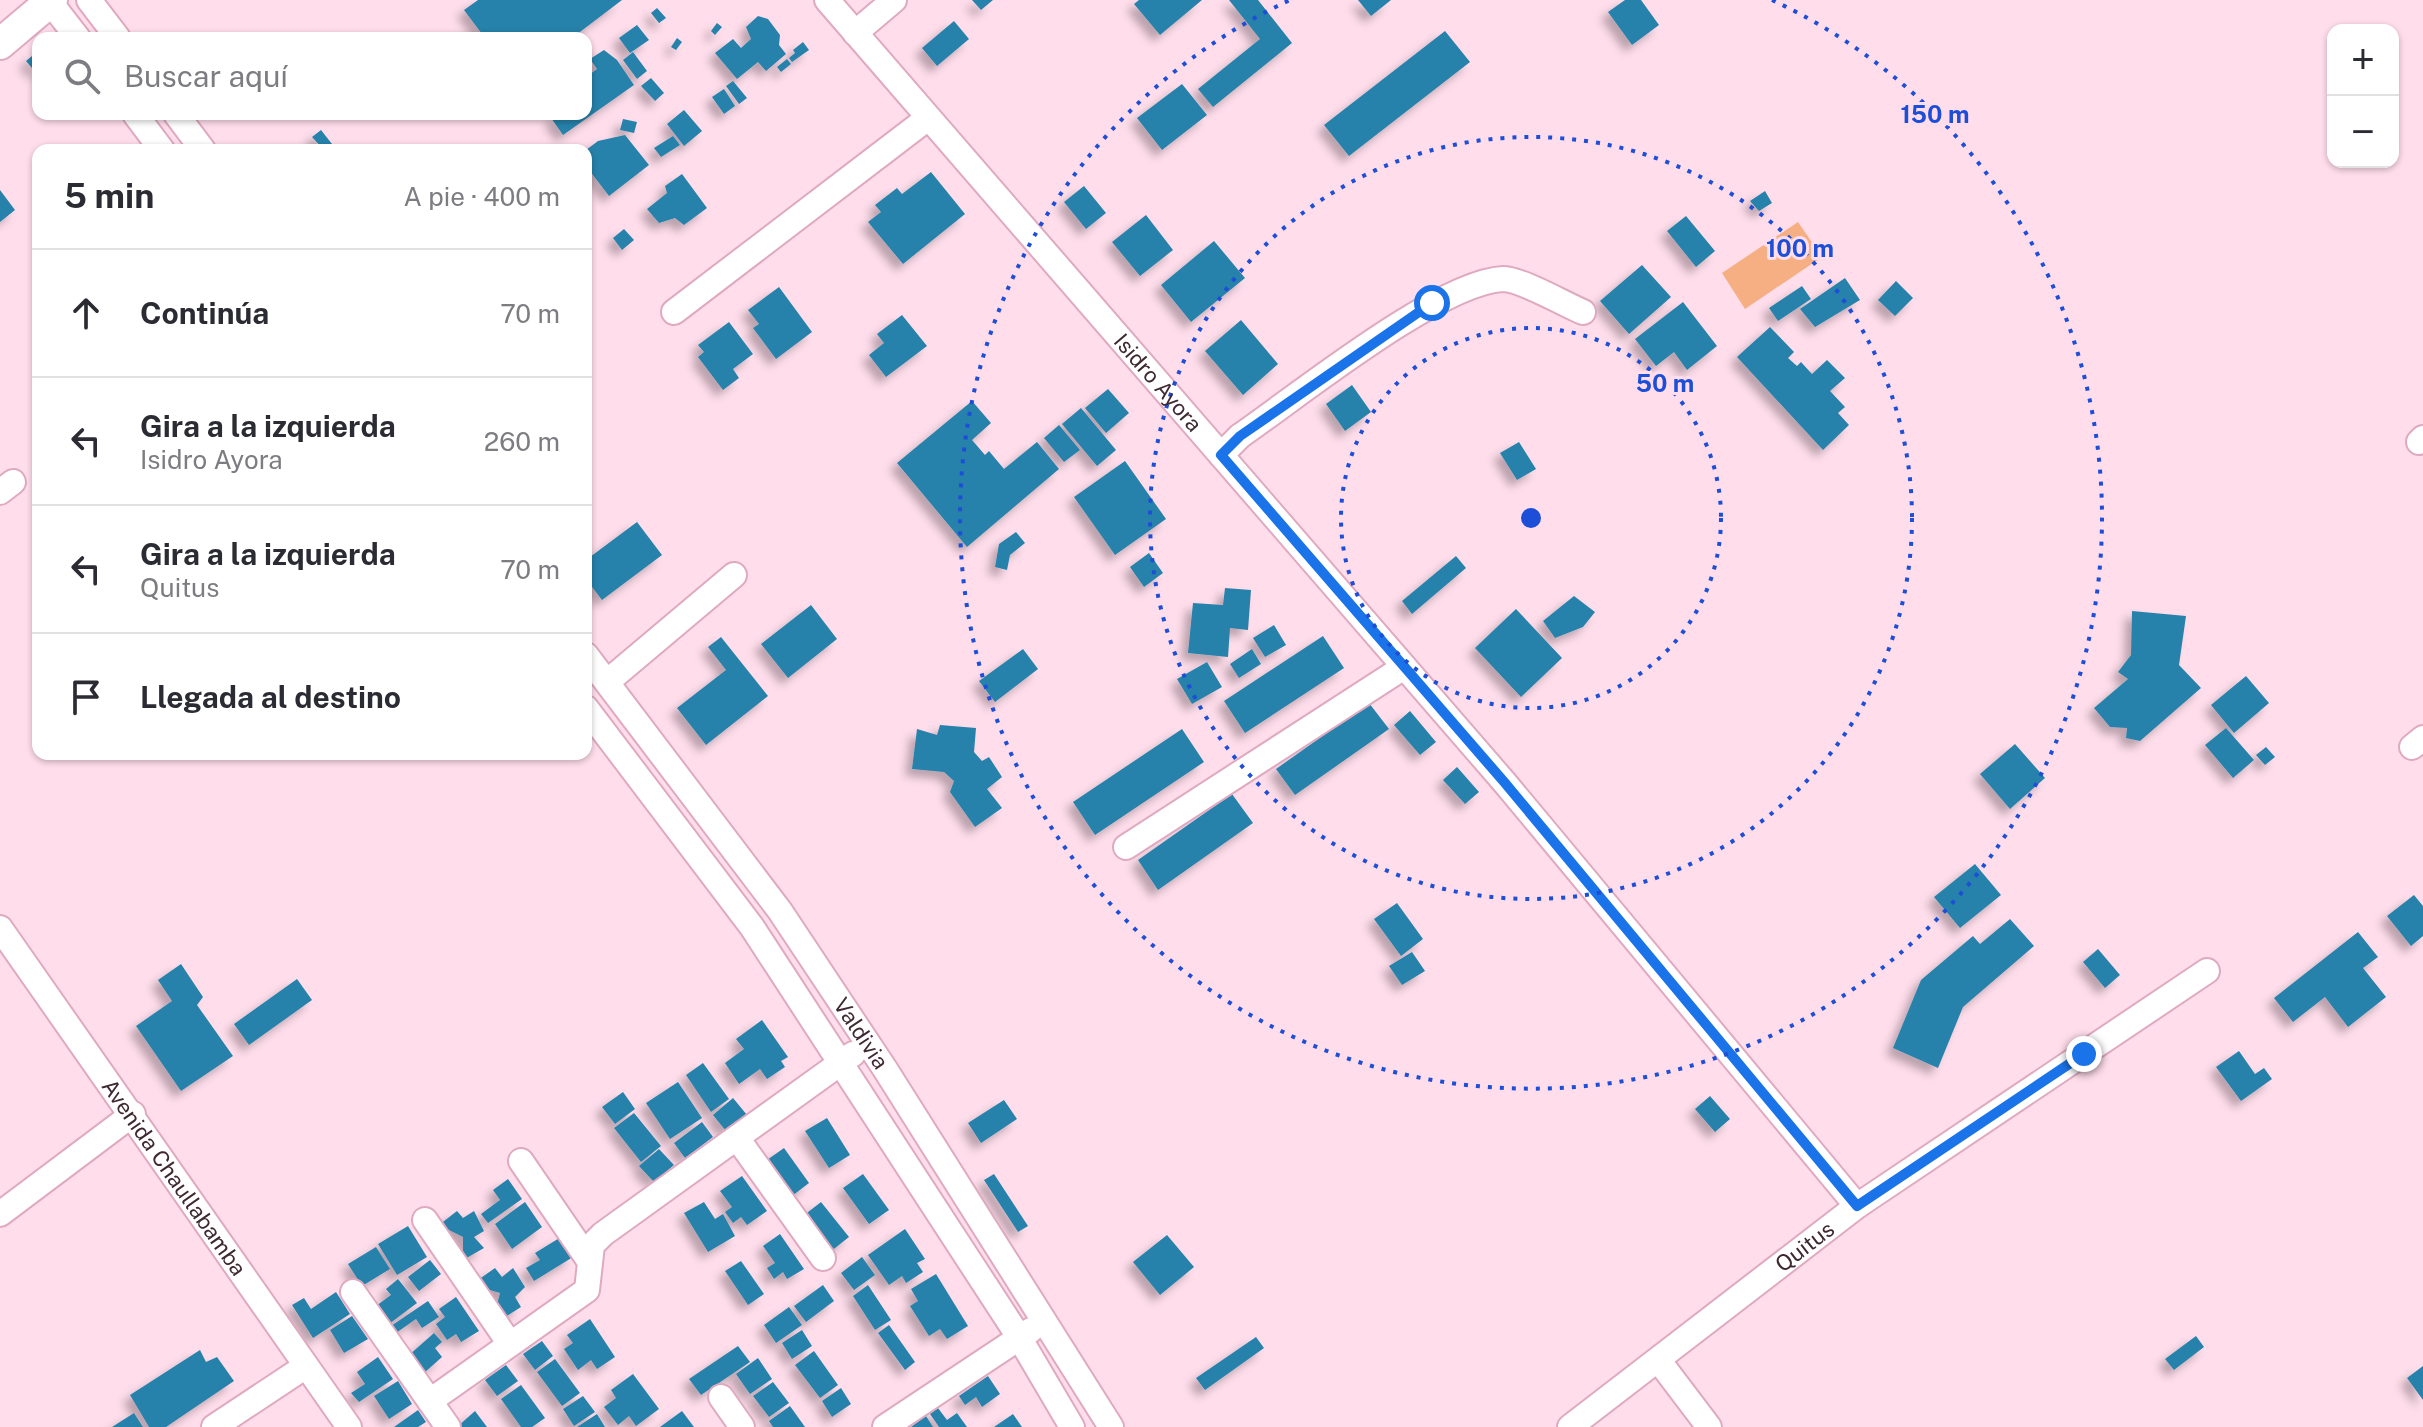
<!DOCTYPE html>
<html lang="es">
<meta charset="utf-8">
<style>
body{margin:0;font-family:"Public Sans",sans-serif;background:#f2f2f3;color:#2b2b33}
.controls{position:absolute;right:24px;top:24px;display:grid;overflow:hidden;border-radius:16px;box-shadow:0 2px 6px #0004}
.controls button{width:72px;height:72px;display:grid;place-items:center;padding:0;border:0;border-bottom:2px solid #e1e1e2;background:#fff;color:#2b2b33;font:40px sans-serif}
.stop{position:absolute;width:24px;height:24px;margin:-18px;border:6px solid #1a73e8;border-radius:50%;background:#fff}
.stop.end{background:#1a73e8;border-color:#fff;box-shadow:0 2px 8px #0008}
.list{margin:0;padding:0;list-style:none}
h2{display:flex;justify-content:space-between;align-items:center;height:104px;margin:0;padding:0 32px;font-size:34px}
h2 small{font-size:26px;font-weight:400;color:#7c7c81}
.list li{display:grid;grid-template-columns:52px 1fr auto;gap:24px;align-items:center;box-sizing:border-box;height:128px;padding:0 32px;border-top:2px solid #e1e1e2}
.list b{display:block;font-size:30px;white-space:nowrap}
.list p{margin:0;font-size:26px;white-space:nowrap;color:#7c7c81}
.list em{font-size:26px;font-style:normal;color:#7c7c81}
.icon{flex:none;width:44px;height:44px;fill:none;stroke:currentColor;stroke-width:2;stroke-linecap:round;stroke-linejoin:round}
.map{position:relative;flex:none;width:2423px;height:1427px;overflow:hidden}
.search{position:absolute;background:#fff;box-shadow:0 2px 6px #0004;left:32px;top:32px;width:560px;height:88px;display:flex;align-items:center;gap:20px;box-sizing:border-box;padding:0 28px;border-radius:16px;color:#7c7c81;font-size:30px}
.panel{position:absolute;background:#fff;box-shadow:0 2px 6px #0004;left:32px;top:144px;width:560px;height:616px;border-radius:16px}
.map>svg:first-child{display:block}
.green{fill:#f6ae83}
.building{fill:#2782aa;filter:url(#shadow)}
.lines{fill:none;stroke-linecap:round;stroke-linejoin:round}
.minor-casing{stroke:#dfaac0;stroke-width:28}
.tertiary-casing{stroke:#dfaac0;stroke-width:34}
.minor{stroke:#fff;stroke-width:24}
.tertiary{stroke:#fff;stroke-width:30}
.route{stroke:#1a73e8;stroke-width:10}
.ring{fill:none;stroke:#1d4ed8;stroke-width:4;stroke-dasharray:4 8}
.labels{text-anchor:middle;dominant-baseline:central;stroke-width:6;stroke-linejoin:round;paint-order:stroke}
.street-label{font-size:22px;fill:#3e2932;stroke:#ffddeb}
.centre{fill:#1d4ed8;stroke:#ffddeb;stroke-width:4}
.ring-label{font-size:24px;text-anchor:middle;font-weight:bold;fill:#1d4ed8;stroke:#ffddeb;stroke-width:6;stroke-linejoin:round;paint-order:stroke}
</style>
<div class="map">
<svg width="2423" height="1427" viewBox="0 0 2423 1427">
<defs>
<filter id="shadow"><feDropShadow dx="-7" dy="7" stdDeviation="4" flood-color="#0004"/></filter>
</defs>
<rect width="100%" height="100%" fill="#ffddeb"/>
<path class="green" d="M1798 222 1822 257 1745 309 1722 273Z"/>
<path class="building" d="M478 0H622L572 38H485L464 10Z
M972 0H993L981 10Z
M1139 0H1202L1160 35 1134 4Z
M1229 0H1258L1292 43 1213 107 1198 89 1260 39Z
M1358 0H1391L1371 16Z
M1625 0H1641L1659 25 1632 45 1608 12Z
M657 8 666 18 659 23 651 13Z
M758 16 768 19 780 35 779 45 786 54 766 71 758 62 737 79 715 53 733 39 741 48 751 39 746 27Z
M954 21 969 39 937 66 922 48Z
M717 23 722 27 715 35 711 31Z
M637 25 649 40 630 53 619 38Z
M1445 31 1470 62 1349 156 1324 125Z
M677 38 682 42 676 50 671 47Z
M803 42 809 50 792 62 789 58 795 53 793 50Z
M604 50 617 60 634 85 563 135 551 118 556 114H586V77L597 69 590 59Z
M38 51V75L26 61Z
M633 52 647 71 637 79 623 60Z
M787 59 791 64 781 72 777 67Z
M651 78 664 93 655 101 641 86Z
M733 81 747 98 739 104 726 86Z
M1182 84 1207 115 1162 150 1137 118Z
M724 89 735 106 724 114 712 97Z
M684 110 702 131 684 146 667 124Z
M623 119 637 122 634 133 620 130Z
M321 130 332 144 324 150 312 137Z
M625 135 649 165 609 196 586 166V150L598 141Z
M673 136 680 145 661 157 654 148Z
M931 172 965 214 903 264 868 222 881 212 875 205 897 188 902 194Z
M682 174 707 208 684 225 675 218 659 223 647 209 667 193 665 186Z
M1084 186 1106 213 1086 229 1064 202Z
M0 190 15 210 0 222Z
M1765 191 1772 203 1759 211 1750 201Z
M1146 215 1173 250 1140 276 1112 242Z
M1686 216 1715 251 1696 267 1667 231Z
M624 229 634 240 622 250 613 238Z
M1214 241 1245 278 1191 322 1161 285Z
M1642 265 1671 297 1629 334 1600 301Z
M1845 278 1860 300 1815 327 1800 309Z
M1896 281 1913 298 1895 316 1878 300Z
M1802 286 1811 299 1778 321 1769 308Z
M779 287 812 332 776 359 753 328 759 324 748 310Z
M1683 302 1717 346 1687 370 1674 352 1656 366 1635 339Z
M902 315 927 346 886 377 869 355 884 343 877 334Z
M1241 320 1278 364 1243 395 1205 351Z
M729 322 753 354 733 369 739 378 723 390 698 357 704 352 698 345Z
M1770 327 1794 352 1788 358 1797 366 1801 362 1812 374 1827 360 1845 378 1830 391 1845 407 1838 413 1849 425 1823 450 1737 357Z
M1352 385 1371 412 1345 431 1326 404Z
M1108 389 1129 413 1106 433 1085 408Z
M972 401 991 423 972 440 985 455 989 451 1004 469 1037 442 1059 469 967 547 897 463Z
M1081 408 1116 450 1097 466 1062 424Z
M1059 425 1080 450 1064 462 1044 438Z
M1519 442 1536 469 1517 480 1500 453Z
M1125 461 1166 519 1115 555 1074 497Z
M637 522 662 555 602 600 586 579V560Z
M1016 532 1025 543 1010 555 1007 570 995 567 999 544Z
M1149 553 1163 573 1144 587 1130 567Z
M1456 556 1466 568 1412 614 1402 601Z
M1225 588 1251 590 1248 630 1230 628 1228 657 1188 653 1193 603 1223 605Z
M1574 596 1595 612 1583 627 1555 638 1543 621Z
M811 605 837 639 788 678 761 644Z
M1516 609 1562 658 1521 697 1475 648Z
M2132 611 2186 616 2179 665 2201 688 2140 741 2126 738 2127 728 2110 727 2094 708 2128 679 2118 672 2131 655Z
M1274 625 1286 645 1265 657 1253 638Z
M1323 636 1344 668 1245 733 1224 701Z
M721 637 768 696 706 745 677 708 726 670 708 647Z
M1023 649 1038 669 995 702 979 681Z
M1252 649 1261 664 1239 678 1230 664Z
M1207 662 1222 687 1192 704 1177 679Z
M2246 676 2269 703 2234 733 2211 705Z
M1369 703 1389 729 1295 795 1276 769Z
M1410 711 1436 742 1420 755 1394 725Z
M940 725 976 728 974 752 982 761 989 757 1002 777 987 789 1002 808 975 827 950 792 954 781 944 772 912 769 917 729 937 735Z
M2226 728 2254 760 2233 778 2205 745Z
M1182 729 1204 762 1095 835 1073 802Z
M2015 744 2045 778 2010 809 1980 774Z
M2266 747 2275 757 2265 765 2256 755Z
M1457 767 1479 792 1465 804 1443 780Z
M1232 794 1253 823 1158 890 1138 860Z
M1975 864 2001 895 1960 928 1934 897Z
M2414 895 2423 906V936L2411 946 2387 916Z
M1397 903 1423 939 1401 956 1374 919Z
M2010 919 2034 946 1963 1007 1938 1068 1893 1048 1921 980 1973 936 1980 944Z
M2358 932 2378 957 2363 968 2386 997 2348 1027 2325 997 2293 1022 2274 998Z
M2098 949 2120 975 2105 988 2083 962Z
M1412 952 1425 971 1402 985 1389 966Z
M181 964 203 997 197 1005 233 1056 181 1091 136 1026 172 1001 158 980Z
M297 979 312 1000 249 1045 234 1024Z
M762 1020 788 1057 781 1061 785 1067 767 1079 760 1069 739 1084 725 1063 744 1049 736 1039Z
M2239 1051 2255 1074 2264 1068 2272 1079 2241 1101 2216 1067Z
M703 1063 729 1099 711 1112 686 1075Z
M678 1082 702 1118 670 1139 646 1103Z
M623 1092 635 1109 615 1124 602 1107Z
M1710 1096 1730 1119 1715 1132 1695 1109Z
M733 1098 747 1115 726 1131 713 1115Z
M1004 1100 1017 1119 981 1143 968 1123Z
M634 1113 661 1146 641 1162 614 1128Z
M827 1118 850 1155 829 1168 805 1131Z
M702 1122 713 1137 685 1158 674 1143Z
M784 1148 809 1183 792 1196 767 1160Z
M659 1149 674 1165 654 1182 639 1166Z
M863 1174 889 1210 869 1224 843 1188Z
M994 1174 1028 1226 1018 1232 984 1180Z
M742 1176 767 1211 747 1225 741 1217 733 1223 725 1212 732 1207 720 1191Z
M508 1179 522 1199 488 1223 481 1214 500 1200 493 1190Z
M525 1202 542 1227 512 1249 495 1224Z
M704 1202 715 1219 723 1214 735 1236 708 1252 684 1213Z
M821 1202 849 1237 830 1252 803 1216Z
M457 1211 463 1218 474 1211 484 1231 474 1237 484 1248 463 1260V1237L439 1225Z
M408 1226 427 1257 397 1275 378 1244Z
M905 1229 925 1259 917 1263 923 1272 906 1283 902 1276 889 1285 868 1255Z
M780 1234 804 1269 787 1279 783 1272 774 1279 767 1268 775 1263 763 1246Z
M1167 1235 1194 1267 1160 1295 1133 1262Z
M561 1237 573 1257 534 1281 526 1268 540 1260 535 1253Z
M376 1247 390 1269 362 1286 348 1264Z
M862 1257 875 1275 854 1290 841 1273Z
M430 1260 441 1274 419 1291 408 1277Z
M741 1261 764 1294 748 1305 725 1271Z
M495 1268 502 1277 513 1268 525 1287 515 1297 521 1307 502 1319 496 1309 500 1293 483 1288 478 1280Z
M936 1274 968 1326 947 1339 940 1329 929 1336 910 1306 918 1301 911 1289Z
M398 1279 417 1303 389 1324 376 1306 391 1295 386 1289Z
M823 1285 834 1301 806 1322 794 1306Z
M868 1285 891 1320 875 1330 853 1296Z
M336 1292 350 1314 313 1338 292 1305 304 1298 311 1309Z
M456 1297 479 1331 461 1342 456 1334 447 1340 436 1324 445 1317 439 1309Z
M428 1301 439 1317 422 1328 416 1319 396 1333 391 1326Z
M789 1307 802 1325 776 1343 764 1325Z
M352 1316 368 1339 344 1353 330 1330Z
M590 1319 615 1357 597 1369 591 1360 578 1370 564 1349 573 1343 567 1335Z
M889 1325 915 1362 905 1370 878 1333Z
M802 1330 812 1346 792 1359 782 1343Z
M434 1333 442 1342 435 1348 442 1357 424 1373 408 1356Z
M2196 1336 2204 1347 2174 1370 2165 1359Z
M1256 1337 1264 1348 1205 1390 1196 1378Z
M542 1341 553 1356 535 1370 523 1354Z
M738 1346 750 1362 701 1395 689 1379Z
M200 1350 206 1362 217 1357 234 1381 166 1427H149L130 1395Z
M814 1351 838 1385 820 1398 795 1365Z
M378 1357 393 1379 359 1402 351 1393 365 1384 357 1372Z
M758 1358 772 1379 750 1394 736 1374Z
M555 1359 580 1393 562 1406 537 1372Z
M506 1365 518 1381 497 1396 485 1380Z
M2423 1366V1400L2407 1378Z
M633 1374 659 1409 636 1426 629 1416 618 1425 604 1407 616 1398 611 1390Z
M988 1376 1000 1394 982 1407 976 1397 965 1405 959 1396Z
M398 1381 412 1404 389 1419 374 1396Z
M773 1382 789 1403 769 1417 753 1396Z
M521 1385 545 1418 532 1427H521L501 1399Z
M841 1388 851 1404 832 1417 822 1401Z
M583 1396 595 1412 574 1426 563 1409Z
M790 1406 805 1427H773L769 1421Z
M938 1408 947 1420 957 1413 967 1427H939L930 1414Z
M418 1410 426 1422 418 1427H394Z
M475 1411 487 1427H457Z
M682 1411 694 1427H660Z
M134 1413 143 1427H112Z
M597 1414 605 1427H577Z
M1013 1414 1022 1427H994Z
M926 1416 933 1427H911Z"/>
<g class="lines">
<g class="minor-casing">
<g id="minor">
<path d="M89 0 118 38"/>
<path id="s1" d="M827 0 1505 783 1857 1206"/>
<path d="M50 2 78 38"/>
<path d="M855 33 894 0"/>
<path d="M135 114 162 150"/>
<path d="M176 114 203 150"/>
<path d="M674 312 928 118"/>
<path d="M2419 442 2423 438"/>
<path d="M1221 455 1240 436C1298 396 1439 282 1503 279 1521 279 1564 304 1583 312"/>
<path d="M0 492 13 482"/>
<path id="s2" d="M586 655 780 911 885 1069 1111 1427"/>
<path d="M607 682 734 575"/>
<path d="M586 708 752 927 1019 1337 1072 1427"/>
<path d="M2412 747 2423 738"/>
<path d="M1126 847 1404 667"/>
<path id="s3" d="M0 928 349 1427"/>
<path d="M737 1138 823 1258"/>
<path d="M521 1161 588 1259"/>
<path d="M0 1214 133 1114"/>
<path d="M425 1220 510 1344"/>
<path d="M353 1292 448 1427"/>
<path d="M1659 1361 1709 1427"/>
<path d="M721 1397 742 1427"/>
<path d="M430 1401 587 1290 592 1245 603 1234 853 1054"/>
<path d="M214 1427 306 1366"/>
<path d="M885 1427 1031 1330"/>
<path id="s4" d="M1570 1427 1857 1206 2207 971"/>
</g>
</g>
<g class="tertiary-casing">
<path id="tertiary" d="M0 44 52 0"/>
</g>
<use href="#minor" class="minor"/>
<use href="#tertiary" class="tertiary"/>
</g>
<g class="lines">
<path class="route" d="M1432 303 1240 436 1221 455 1505 783 1857 1206 2084 1054"/>
</g>
<g class="ring">
<circle cx="1531" cy="518" r="190"/>
<circle cx="1531" cy="518" r="381"/>
<path d="M1772 0A571 571 0 1 1 1290 0"/>
</g>
<g class="labels">
<g class="street-label">
<text stroke="none"><textPath href="#s1" startOffset="506">Isidro Ayora</textPath></text>
<text stroke="none"><textPath href="#s2" startOffset="468">Valdivia</textPath></text>
<text stroke="none"><textPath href="#s3" startOffset="304">Avenida Chaullabamba</textPath></text>
<text stroke="none"><textPath href="#s4" startOffset="296">Quitus</textPath></text>
</g>
</g>
<circle cx="1531" cy="518" r="12" class="centre"/>
<g class="ring-label">
<text x="1935" y="123">150 m</text>
<text x="1800" y="257">100 m</text>
<text x="1665" y="392">50 m</text>
</g>
</svg>
<div class="controls">
<button>+</button>
<button>−</button>
</div>
<div class="stop" style="left:1432px;top:303px"></div>
<div class="stop end" style="left:2084px;top:1054px"></div>
<div class="search"><svg class="icon" aria-label="search" viewBox="0 0 24 24"><circle cx="10" cy="10" r="6"/><path d="M15 15l6 6"/></svg>Buscar aquí</div>
<section class="panel">
<h2>5 min<small>A pie · 400 m</small></h2>
<ul class="list">
<li><svg class="icon" aria-label="ahead" viewBox="0 0 24 24"><path d="M12 20V5M6 11l6-6 6 6"/></svg><div><b>Continúa</b></div><em>70 m</em></li>
<li><svg class="icon" aria-label="left" viewBox="0 0 24 24"><path d="M17 20v-9H6M10 6l-5 5 5 5"/></svg><div><b>Gira a la izquierda</b><p>Isidro Ayora</p></div><em>260 m</em></li>
<li><svg class="icon" aria-label="left" viewBox="0 0 24 24"><path d="M17 20v-9H6M10 6l-5 5 5 5"/></svg><div><b>Gira a la izquierda</b><p>Quitus</p></div><em>70 m</em></li>
<li><svg class="icon" aria-label="arrive" viewBox="0 0 24 24"><path d="M6 21V4h12l-3 4 3 4H6"/></svg><div><b>Llegada al destino</b></div></li>
</ul>
</section>
</div>
